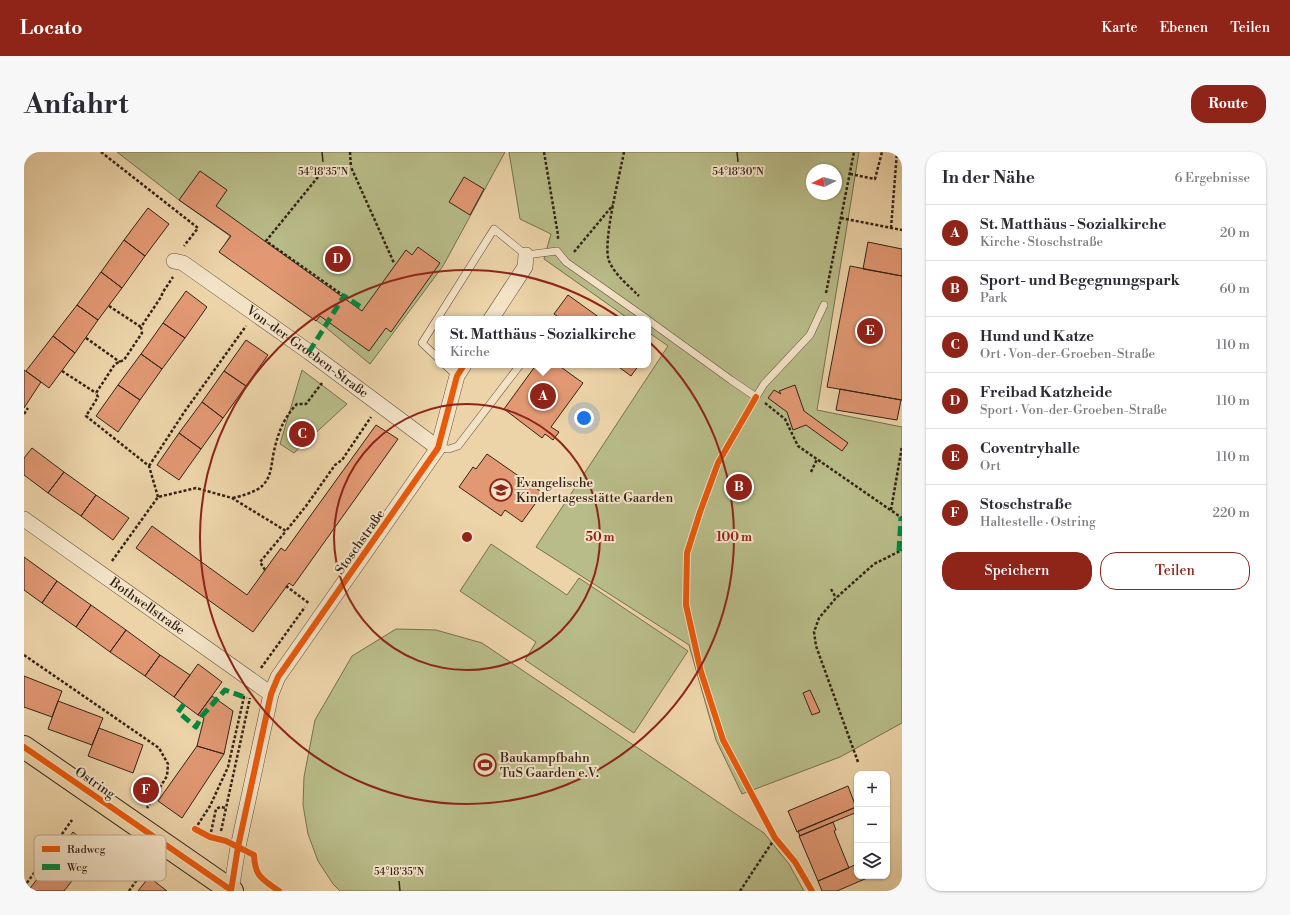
<!DOCTYPE html>
<html lang="de">
<meta charset="utf-8">
<style>
body{margin:0;font-family:"Libre Bodoni",serif;background:#f7f7f7;color:#2b2b33}
.controls{position:absolute;right:12px;bottom:12px;display:grid;overflow:hidden;border-radius:8px;box-shadow:0 1px 3px #0004}
.controls button{width:36px;height:36px;display:grid;place-items:center;padding:0;border:0;border-bottom:1px solid #e1e1e2;background:#fff;color:#2b2b33;font:20px sans-serif}
.compass{position:absolute;left:782px;top:12px;width:36px;height:36px;border-radius:50%;background:#fff;box-shadow:0 1px 3px #0004;rotate:264deg}
.you{position:absolute;left:560px;top:266px;width:14px;height:14px;margin:-10px;border:3px solid #fff;border-radius:50%;background:#1a73e8;box-shadow:0 0 0 6px #1a73e833}
.badge{display:grid;place-items:center;width:26px;height:26px;border-radius:50%;background:#8f2418;color:#fff;font-size:13px;font-weight:700}
.pin{position:absolute;translate:-50% -50%;border:2px solid #fff;box-shadow:0 1px 4px #0006}
.popup{position:absolute;left:411px;top:164px;width:216px;height:52px;box-sizing:border-box;display:grid;place-content:center;border-radius:8px;background:#fff;filter:drop-shadow(0 1px 3px #0005);font-size:13px;white-space:nowrap;color:#7c7c81}
.popup b{font-size:15px;color:#2b2b33}
.popup::after{content:'';position:absolute;left:50%;top:100%;margin-left:-8px;border:8px solid transparent;border-top-color:#fff}
.list{margin:0;padding:0;list-style:none}
h2{display:flex;justify-content:space-between;align-items:center;height:52px;margin:0;padding:0 16px;font-size:17px}
h2 small{font-size:13px;font-weight:400;color:#7c7c81}
.list li{display:grid;grid-template-columns:26px 1fr auto;gap:12px;align-items:center;box-sizing:border-box;height:56px;padding:0 16px;border-top:1px solid #e1e1e2}
.list b{display:block;font-size:15px;white-space:nowrap}
.list p{margin:0;font-size:13px;white-space:nowrap;color:#7c7c81}
.list em{font-size:13px;font-style:normal;color:#7c7c81}
.actions{display:flex;gap:8px;padding:12px 16px}
.actions a{flex:1;padding:9px 0;border:1px solid #8f2418;border-radius:16px;text-align:center;font-size:14px;color:#8f2418}
.actions .main{background:#8f2418;color:#fff}
.icon{flex:none;width:22px;height:22px;fill:none;stroke:currentColor;stroke-width:2;stroke-linecap:round;stroke-linejoin:round}
.map{position:relative;flex:none;width:878px;height:739px;overflow:hidden;border-radius:16px}
header{display:flex;align-items:center;gap:24px;box-sizing:border-box;height:56px;padding:0 20px;background:#8f2418;color:#fff}
header strong{font-size:19px}
nav{display:flex;gap:22px;margin-inline-start:auto;font-size:14px}
.intro{display:flex;align-items:center;justify-content:space-between;box-sizing:border-box;height:96px;padding:0 24px}
h1{margin:0;font-size:28px}
.button{padding:10px 18px;border-radius:16px;background:#8f2418;color:#fff;font-size:14px;font-weight:700}
main{display:flex;gap:24px;padding:0 24px}
aside{flex:1;background:#fff;border-radius:16px;box-shadow:0 1px 3px #0004}
.map>svg:first-child{display:block}
.green{fill:#b8bc88;stroke:#767050;fill-rule:evenodd}
.building{fill:#e19873;stroke:#342417}
.lines{fill:none;stroke-linecap:round;stroke-linejoin:round}
.service-casing{stroke:#62503b;stroke-width:8}
.minor-casing{stroke:#62503b;stroke-width:16}
.primary-casing{stroke:#342417;stroke-width:24}
.path{stroke:#342417;stroke-width:2.5;stroke-dasharray:3 2;stroke-linecap:butt}
.service{stroke:#f3e2c6;stroke-width:7}
.minor{stroke:#f3e2c6;stroke-width:15}
.primary{stroke:#ecd3a8;stroke-width:22}
.quiet{stroke:#00873e;stroke-width:5;stroke-dasharray:10 5;stroke-linecap:butt}
.cycleway-casing{stroke:#f3e2c6;stroke-width:8}
.cycleway{stroke:#e8590c;stroke-width:6}
.ticks{fill:none;stroke:#342417;stroke-width:1.5}
.ring{fill:none;stroke:#8f2418;stroke-width:2}
.labels{text-anchor:middle;dominant-baseline:central;stroke-width:4;stroke-linejoin:round;paint-order:stroke}
.street-label{font-size:13px;fill:#342417;stroke:#f3e2c6}
.poi-label{font-size:13px;fill:#342417;stroke:#f3e2c6;text-anchor:start}
.key{fill:#f3e2c6;stroke:#baa992;stroke-width:1}
.key-label{font-size:11px;fill:#342417}
.ticks-label{font-size:10px;text-anchor:middle;fill:#342417;stroke:#f3e2c6;stroke-width:4;stroke-linejoin:round;paint-order:stroke}
.centre{fill:#8f2418;stroke:#f3e2c6;stroke-width:2}
.ring-label{font-size:12px;text-anchor:middle;font-weight:bold;fill:#8f2418;stroke:#f3e2c6;stroke-width:4;stroke-linejoin:round;paint-order:stroke}
</style>
<header>
<strong>Locato</strong>
<nav><a>Karte</a><a>Ebenen</a><a>Teilen</a></nav>
</header>
<div class="intro"><h1>Anfahrt</h1><a class="button">Route</a></div>
<main>
<div class="map">
<svg width="878" height="739" viewBox="0 0 878 739">
<rect width="100%" height="100%" fill="#ecd3a8"/>
<filter id="stains"><feTurbulence type="fractalNoise" baseFrequency=".005" numOctaves="4"/><feColorMatrix values="0 0 0 0 .2 0 0 0 0 .09 0 0 0 0 .02 0 0 0 .5 -.17"/></filter>
<radialGradient id="worn" r=".72"><stop offset=".6" stop-color="#630" stop-opacity="0"/><stop offset="1" stop-color="#630" stop-opacity=".3"/></radialGradient>
<path class="green" d="M93 0H481L419 114 346 212 300 174 196 100 206 84 155 48Z
M485 0H835L793 258 878 275V571L816 605 718 642 692 588 665 493 512 395 644 194 624 180V167H605L520 107 527 82 496 67ZM788 18H812V42H788Z
M278 218 323 252 270 301 256 292Z
M467 392 543 443 555 426 664 499 610 581 501 508 512 490 436 439Z
M372 477 412 478 458 491 740 681 765 712 780 739H316L309 732 294 709 284 682 279 653 280 625 291 568 328 504Z"/>
<path class="building" d="M176 19 203 38 192 54 338 159 382 98 388 103 394 95 416 111 367 180 362 176 345 199 296 164 292 169 195 100 207 84 155 48Z
M440 25 460 37 446 63 425 50Z
M124 56 145 72 121 104 100 88Z
M100 88 121 104 98 136 77 120Z
M844 90 878 97V124L839 117Z
M826 114 878 124V248L803 235Z
M77 120 98 136 74 168 53 153Z
M162 139 183 155 161 186 139 171Z
M544 143 576 166V167H537L530 162Z
M53 153 74 168 51 201 29 184Z
M139 171 161 186 138 217 117 202Z
M29 184 51 201 25 236 2 219Z
M222 188 244 203 222 234 200 219Z
M117 202 138 217 116 248 94 233Z
M512 213H534L559 231 527 275 535 280 529 288 521 282 518 286 480 257Z
M592 213H615L607 224Z
M0 218 17 230 0 256Z
M200 219 222 234 199 266 178 250Z
M94 233 116 248 94 280 72 264Z
M771 233 780 259 824 291 818 299 782 273 769 278 763 260 744 246 750 238 757 242 755 239Z
M816 237 877 248 873 268 812 258Z
M178 250 199 266 177 297 155 281Z
M352 273 374 287 269 434 265 431 229 480 112 396 128 374 223 443 257 396 261 399Z
M155 281 177 297 155 328 133 313Z
M8 296 40 320 24 341 0 323V306Z
M463 302 519 341 498 370 481 358 477 364 435 335 449 315 452 317Z
M40 320 72 343 57 364 24 341Z
M72 343 105 366 89 388 57 364Z
M0 405 33 429 18 451 0 438Z
M33 429 67 453 52 475 18 451Z
M67 453 102 478 86 500 52 475Z
M102 478 136 503 121 524 86 500Z
M136 503 166 523 150 545 121 524Z
M174 512 198 530 174 563 150 545Z
M0 524 38 539 28 565 0 555Z
M786 538 796 560 788 563 779 541Z
M188 544 209 559 200 602 173 594 180 566 174 563Z
M34 549 79 566 68 593 24 577Z
M75 576 119 593 109 621 64 604Z
M173 594 200 602 158 666 134 649Z
M824 634 832 655 773 680 764 659Z
M833 648V660L776 684 774 679 832 655 830 650Z
M809 670 812 678 810 679 825 716 794 729 775 684Z
M49 680 73 699 67 707 66 706 40 739H4Z
M833 712V724H848L813 739H798L794 729Z
M125 725 143 739H114Z"/>
<g class="lines">
<g class="service-casing">
<path id="service" d="M624 168 707 228 732 245 740 232 786 183 800 153
M414 206 398 191 470 77 502 103 533 99 542 110 623 167
M421 213 433 224
M414 296 425 297 434 294 496 213"/>
</g>
<g class="minor-casing">
<g id="minor">
<path id="s1" d="M150 109 159 111 285 200 414 296"/>
<path d="M467 167 501 115 502 103"/>
<path id="s2" d="M0 367 247 542"/>
<path d="M207 739 214 695 247 542 254 525 414 296 433 224 440 213"/>
</g>
</g>
<g class="primary-casing">
<path id="primary" d="M0 595 208 739"/>
</g>
<path class="path" d="M77 0 174 76 160 94
M326 0 327 15
M520 0 534 83V87
M600 0C596 22 578 91 585 109 591 123 605 134 615 144
M826 22 851 27 858 0
M817 66 878 78
M867 76 873 0
M550 100 589 53
M802 141 830 0
M320 144 242 89 298 20 327 15 370 111
M85 154 117 175
M62 186 96 210
M38 219 72 241
M741 251 761 267 774 294 878 366
M0 262 4 256
M125 314 161 259 222 174
M787 320 793 307
M134 345 125 314 62 264 74 245 72 241 91 212 100 208 118 181 117 175 137 145 139 140 149 125
M209 346C217 344 232 340 238 334 248 325 247 312 250 299 254 281 260 265 273 252H282L298 231
M867 358 878 294
M88 409 134 345 172 336 208 346 262 379 282 354 311 313 318 308 347 265
M241 418 236 410 262 379
M262 434 286 452
M807 437 812 446
M0 503 135 596 144 612 143 624 123 656
M237 516 281 455
M834 610 792 494 790 480 795 466 812 446 850 412 878 398
M171 677 186 654 204 615 220 545 223 546
M197 679 226 546
M186 685 192 657 196 655 202 656
M27 698 33 701
M0 734 5 738
M0 735 48 668
M105 739 120 718
M716 739 751 686"/>
<use href="#service" class="service"/>
<use href="#minor" class="minor"/>
<use href="#primary" class="primary"/>
<path class="quiet" d="M285 200 320 144 337 155
M875 399 877 365
M160 552 154 560 172 575 177 565 201 538 220 545"/>
<g class="cycleway-casing">
<path id="cycleway" d="M732 245 694 311 676 360 663 401 662 453 677 520 699 588 751 686 771 710 788 739
M0 595 207 738
M171 677 186 685 202 689 230 703C231 725 238 727 255 739
M207 739 214 695 247 542 254 525 414 296 433 224 440 213"/>
</g>
<use href="#cycleway" class="cycleway"/>
</g>
<path class="ticks" d="M298 0 299 10M713 0 714 10M375 729 376 739"/>
<g class="ring">
<circle cx="443" cy="385" r="133"/>
<circle cx="443" cy="385" r="267"/>
</g>
<defs>
<g id="school-ring" transform="scale(1.15)"><circle r="9.5" fill="#f3e2c6" stroke="#8f2418" stroke-width="1.5"/><path d="M0-5L7-2L0 1L-7-2ZM-4 1L0 2.5L4 1V4Q0 6-4 4Z" fill="#8f2418"/></g>
<g id="stadium-ring" transform="scale(1.15)"><circle r="9.5" fill="#f3e2c6" stroke="#8f2418" stroke-width="1.5"/><path d="M0-5a6.5 5 0 1 0 0 10a6.5 5 0 1 0 0-10ZM-3.5-1.8h7v3.6h-7Z" fill="#8f2418"/></g>
</defs>
<g fill-rule="evenodd">
<use href="#school-ring" x="477" y="338"/>
<use href="#stadium-ring" x="461" y="613"/>
</g>
<g class="labels">
<g class="street-label">
<text stroke="none"><textPath href="#s1" startOffset="162">Von-der-Groeben-Straße</textPath></text>
<text transform="translate(336 390) rotate(-55)">Stoschstraße</text>
<text stroke="none"><textPath href="#s2" startOffset="151">Bothwellstraße</textPath></text>
<text transform="translate(71 631) rotate(34)">Ostring</text>
</g>
<g class="poi-label">
<text x="492" y="331">Evangelische<tspan x="492" dy="15">Kindertagesstätte Gaarden</tspan></text>
<text x="476" y="606">Baukampfbahn<tspan x="476" dy="15">TuS Gaarden e.V.</tspan></text>
</g>
</g>
<rect x="10" y="683" width="132" height="46" rx="6" class="key"/>
<rect x="18" y="694" width="18" height="6" fill="#e8590c"/>
<rect x="18" y="712" width="18" height="6" fill="#00873e"/>
<g class="key-label">
<text x="43" y="701">Radweg</text>
<text x="43" y="719">Weg</text>
</g>
<g class="ticks-label">
<text x="299" y="23">54°18'35"N</text>
<text x="714" y="23">54°18'30"N</text>
<text x="375" y="723">54°18'35"N</text>
</g>
<circle cx="443" cy="385" r="6" class="centre"/>
<g class="ring-label">
<text x="576" y="389">50 m</text>
<text x="710" y="389">100 m</text>
</g>
<rect width="100%" height="100%" filter="url(#stains)"/>
<rect width="100%" height="100%" fill="url(#worn)"/>
</svg>
<div class="controls">
<button>+</button>
<button>−</button>
<button><svg class="icon" aria-label="layers" viewBox="0 0 24 24"><path d="M12 4l9 5-9 5-9-5zM3 14l9 5 9-5"/></svg></button>
</div>
<svg class="compass" viewBox="-18 -18 36 36"><path d="M0-13l5 13h-10z" fill="#e53935"/><path d="M0 13l5-13h-10z" fill="#7c7c81"/></svg>
<div class="you"></div>
<div class="pin badge" style="left:519px;top:244px">A</div>
<div class="popup"><b>St. Matthäus - Sozialkirche</b>Kirche</div>
<div class="pin badge" style="left:715px;top:335px">B</div>
<div class="pin badge" style="left:278px;top:282px">C</div>
<div class="pin badge" style="left:314px;top:107px">D</div>
<div class="pin badge" style="left:846px;top:179px">E</div>
<div class="pin badge" style="left:122px;top:638px">F</div>
</div>
<aside>
<h2>In der Nähe<small>6 Ergebnisse</small></h2>
<ul class="list">
<li><span class="badge">A</span><div><b>St. Matthäus - Sozialkirche</b><p>Kirche · Stoschstraße</p></div><em>20 m</em></li>
<li><span class="badge">B</span><div><b>Sport- und Begegnungspark</b><p>Park</p></div><em>60 m</em></li>
<li><span class="badge">C</span><div><b>Hund und Katze</b><p>Ort · Von-der-Groeben-Straße</p></div><em>110 m</em></li>
<li><span class="badge">D</span><div><b>Freibad Katzheide</b><p>Sport · Von-der-Groeben-Straße</p></div><em>110 m</em></li>
<li><span class="badge">E</span><div><b>Coventryhalle</b><p>Ort</p></div><em>110 m</em></li>
<li><span class="badge">F</span><div><b>Stoschstraße</b><p>Haltestelle · Ostring</p></div><em>220 m</em></li>
</ul>
<div class="actions"><a class="main">Speichern</a><a>Teilen</a></div>
</aside>
</main>
